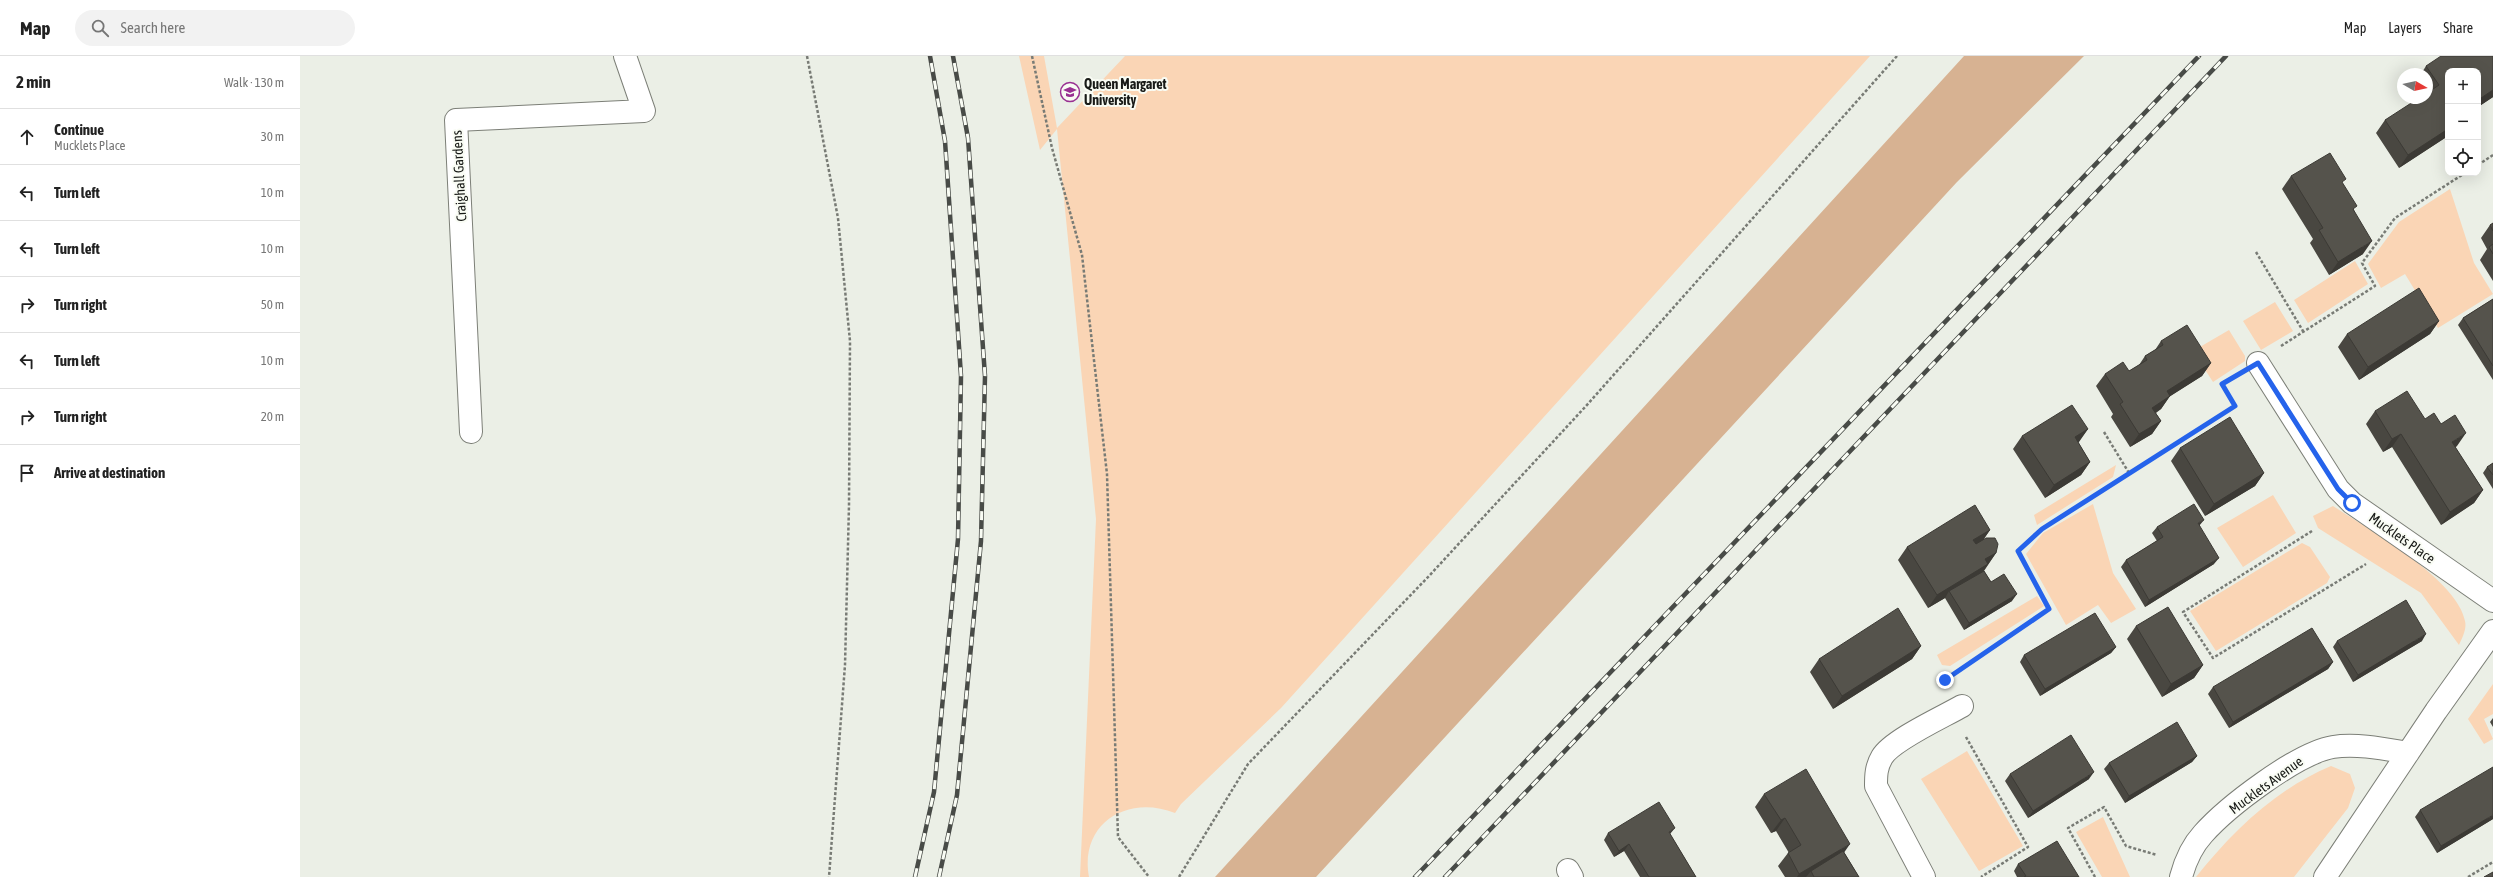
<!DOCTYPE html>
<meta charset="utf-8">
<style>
body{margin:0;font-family:"Asap Condensed",sans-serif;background:#f2f2f2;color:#222}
.controls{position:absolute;right:12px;top:12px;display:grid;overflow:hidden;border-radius:8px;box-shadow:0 4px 16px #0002}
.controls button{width:36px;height:36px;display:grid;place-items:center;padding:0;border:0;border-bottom:1px solid #e0e0e0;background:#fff;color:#222;font:20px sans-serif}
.compass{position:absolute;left:2097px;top:12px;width:36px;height:36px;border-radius:50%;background:#fff;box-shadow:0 4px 16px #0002;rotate:99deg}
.stop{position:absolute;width:12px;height:12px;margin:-9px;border:3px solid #2563eb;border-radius:50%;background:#fff}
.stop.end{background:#2563eb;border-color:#fff;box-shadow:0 1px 4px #0008}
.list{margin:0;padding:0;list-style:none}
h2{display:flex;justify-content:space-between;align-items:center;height:52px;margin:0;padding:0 16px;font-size:17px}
h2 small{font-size:13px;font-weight:400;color:#767676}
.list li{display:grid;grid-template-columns:26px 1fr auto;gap:12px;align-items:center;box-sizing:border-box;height:56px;padding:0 16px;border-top:1px solid #e0e0e0}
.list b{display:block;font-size:15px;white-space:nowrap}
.list p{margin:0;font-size:13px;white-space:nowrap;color:#767676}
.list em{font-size:13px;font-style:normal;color:#767676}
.icon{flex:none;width:22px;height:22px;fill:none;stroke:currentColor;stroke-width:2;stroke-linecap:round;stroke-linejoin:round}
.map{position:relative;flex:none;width:2193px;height:821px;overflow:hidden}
header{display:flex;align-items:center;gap:24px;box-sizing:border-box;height:56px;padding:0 20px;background:#fff;border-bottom:1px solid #e0e0e0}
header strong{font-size:19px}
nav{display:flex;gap:22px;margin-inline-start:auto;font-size:14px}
.search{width:280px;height:36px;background:#f2f2f2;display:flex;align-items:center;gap:10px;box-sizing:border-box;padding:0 14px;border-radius:22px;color:#767676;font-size:15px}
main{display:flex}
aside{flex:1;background:#fff}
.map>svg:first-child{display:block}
.green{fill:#fad5b5}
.forest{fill:#d7b292}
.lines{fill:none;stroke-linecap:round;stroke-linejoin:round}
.minor-casing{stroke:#7c7f77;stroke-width:24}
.path{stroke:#787b75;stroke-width:2.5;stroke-dasharray:3 2;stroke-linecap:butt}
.minor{stroke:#fff;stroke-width:22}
.rail-casing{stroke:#484b47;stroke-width:4.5}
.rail{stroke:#f9fcf4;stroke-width:3;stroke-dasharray:9;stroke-linecap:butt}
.wall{fill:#494741}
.shaded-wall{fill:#3c3a35}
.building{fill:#55534c;stroke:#3c3a35}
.route{stroke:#2563eb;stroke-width:5}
.labels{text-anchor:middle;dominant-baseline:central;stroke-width:4;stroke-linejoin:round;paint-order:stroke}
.poi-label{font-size:14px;font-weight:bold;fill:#181a17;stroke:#f9fcf4;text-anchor:start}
.street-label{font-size:14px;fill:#181a17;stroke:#f9fcf4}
</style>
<header>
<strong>Map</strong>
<div class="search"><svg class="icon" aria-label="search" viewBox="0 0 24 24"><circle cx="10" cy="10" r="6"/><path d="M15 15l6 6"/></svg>Search here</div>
<nav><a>Map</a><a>Layers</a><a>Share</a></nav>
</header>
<main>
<aside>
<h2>2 min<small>Walk · 130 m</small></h2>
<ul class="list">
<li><svg class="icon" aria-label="ahead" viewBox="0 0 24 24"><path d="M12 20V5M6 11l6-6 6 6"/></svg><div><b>Continue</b><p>Mucklets Place</p></div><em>30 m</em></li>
<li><svg class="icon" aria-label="left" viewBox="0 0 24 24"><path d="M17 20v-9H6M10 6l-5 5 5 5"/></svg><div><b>Turn left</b></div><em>10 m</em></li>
<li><svg class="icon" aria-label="left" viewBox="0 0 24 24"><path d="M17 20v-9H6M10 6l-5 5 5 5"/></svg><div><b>Turn left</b></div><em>10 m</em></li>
<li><svg class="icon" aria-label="right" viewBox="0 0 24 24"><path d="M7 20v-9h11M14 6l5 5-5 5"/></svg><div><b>Turn right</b></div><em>50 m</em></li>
<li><svg class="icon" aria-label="left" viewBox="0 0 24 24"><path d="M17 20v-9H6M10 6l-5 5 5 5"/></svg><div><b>Turn left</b></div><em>10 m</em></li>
<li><svg class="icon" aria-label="right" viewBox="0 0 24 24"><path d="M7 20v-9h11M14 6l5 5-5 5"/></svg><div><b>Turn right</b></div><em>20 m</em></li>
<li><svg class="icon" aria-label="arrive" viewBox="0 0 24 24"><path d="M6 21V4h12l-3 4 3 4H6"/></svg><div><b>Arrive at destination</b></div></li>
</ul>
</aside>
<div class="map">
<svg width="2193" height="821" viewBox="0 0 2193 821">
<rect width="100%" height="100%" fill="#ebefe6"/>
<path class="green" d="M719 0H744L757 72 825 0H1570L981 652 881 748 875 757C828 738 779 767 789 821H780L796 463 757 73 740 94Z
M2150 133 2174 207 2193 238 2138 272 2105 218 2081 232 2068 208 2099 166Z
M2055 205 2068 228 2008 267 1994 244Z
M1975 246 1993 275 1961 294 1943 265Z
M1929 274 1945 300V305L1913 326 1893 295Z
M1816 409 1813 421 1737 469 1734 459Z
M1973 439 1996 477 1943 511 1917 472Z
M1793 448 1813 517 1836 553 1811 567 1798 549 1766 569 1726 498 1743 477Z
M2033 450C2067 472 2158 524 2165 565 2167 573 2162 582 2159 589L2121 537 2018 472 2013 460Z
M2002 487 2010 491 2030 521 2027 527 1916 595 1890 555Z
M1737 540 1744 550 1650 610 1642 609 1637 599Z
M2193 628V658L2184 663 2193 683 2184 688 2168 663Z
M1667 695 1723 790 1679 815 1621 723Z
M2031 710 2050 718 2055 732 2048 752 1994 821H1896C1933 775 1976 733 2031 710Z
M1803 761 1830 821H1802L1776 776Z"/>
<path class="forest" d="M1664 0H1784L1657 126 1016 821H915Z"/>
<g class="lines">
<g class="minor-casing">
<path id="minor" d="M1958 307 2038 433 2052 447 2193 545
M171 376 156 64 344 55 325 0
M1268 814 1272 821
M1624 821 1576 730C1576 720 1576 711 1582 701 1592 684 1643 661 1662 650
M1881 821C1885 806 1892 790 1903 778 1927 751 1997 697 2033 691 2056 687 2085 693 2108 697
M2025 821 2136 655 2193 575"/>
</g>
<path class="path" d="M507 0 538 162 550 285 549 449 545 609 529 821
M732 0 752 92 782 199 807 418 818 781 849 821
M2178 109 2193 99
M1956 196 2003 275
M1981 290 2075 230 2062 207 2095 162 2165 117
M1804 376 1829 417
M2012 475 1883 556 1913 602 2066 508
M1647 623 1749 553 1718 495 1742 473 1935 350 1922 328 1933 321
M1666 681 1728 791 1681 821
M879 821 948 708 1129 520 1286 350 1597 0
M1795 821 1768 772 1804 751 1826 790 1857 799
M2168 821 2193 806"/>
<use href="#minor" class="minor"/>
<g class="rail-casing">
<path id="rail" d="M615 821 634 736 658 483 661 320 645 85 630 0
M639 821 657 739 681 485 685 320 668 82 653 0
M1115 821 1899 0
M1145 821 1926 0"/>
</g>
<use href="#rail" class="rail"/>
</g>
<path class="wall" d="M2193 0V41L2178 51V15H2148V80L2099 112 2076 77 2085 64 2127 42V18H2121L2126 10Z
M1991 120 2043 128 2054 154 2063 198 2029 219 2010 187 2013 183 1982 133Z
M2193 167V225L2180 204 2187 193 2181 182 2190 169Z
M2193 243V324L2158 269 2163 262Z
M2139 265 2130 278 2059 324 2038 291 2047 278Z
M1861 285 1911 307 1902 320 1870 340 1861 353 1856 357 1861 365 1852 378 1830 391 1811 361 1813 358 1796 330 1805 318 1829 315 1839 309 1845 300 1855 294Z
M2075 355 2125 363 2141 368 2157 390 2155 391 2183 434 2174 447 2141 469 2092 391 2083 396 2066 368Z
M1788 373 1778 386 1790 406 1781 419 1745 442 1713 393 1722 380Z
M1880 392 1964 417 1955 430 1905 460 1871 405Z
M2193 407V433L2183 417 2187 411Z
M1899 469 1914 508 1845 551 1821 511 1826 504 1857 485 1852 477 1857 471Z
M1690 474 1683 484 1696 497 1684 515 1691 526 1712 545 1664 574 1645 542 1628 552 1598 504 1607 491Z
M1836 570 1903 609 1894 622 1862 641 1827 583Z
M2037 585H2122L2053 626 2033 591Z
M1621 590 1612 603 1533 653 1510 616 1519 603Z
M1816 591 1811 597 1740 640 1720 606 1724 599Z
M2033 606 2028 613 1929 672 1908 638 1913 631Z
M2193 662V671L2190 666Z
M1897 700 1892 706 1825 747 1804 713 1809 707Z
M1710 718 1789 723 1728 762 1705 725Z
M1464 738 1544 796 1559 821H1485L1478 810 1488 797H1489L1476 775 1471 777 1455 751Z
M2120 754 2193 763 2137 797 2115 761Z
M1308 777 1370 778 1396 821H1340L1324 795 1314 801 1304 784Z
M1718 808 1779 821H1717L1714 815Z"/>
<path class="shaded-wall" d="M2193 34V41L2178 51V44Z
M2148 73V80L2099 112 2108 99Z
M2072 185 2063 198 2029 219 2038 206Z
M2139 265 2130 278 2059 324 2068 311Z
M1911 307 1902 320 1858 348 1870 340 1861 353 1843 364 1852 352 1867 335Z
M1861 365 1852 378 1830 391 1839 378Z
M1788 373 1779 386 1766 394 1775 381Z
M2166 377 2157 390 2143 399 2152 386Z
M2101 378 2092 391 2083 396 2092 383Z
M1790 406 1781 419 1745 442 1754 429Z
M1964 417 1955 430 1905 460 1914 448Z
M2183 434 2174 447 2141 469 2150 456Z
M1904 464 1899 470 1898 467Z
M1690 474 1681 487 1664 497 1673 484Z
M1696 497 1679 521 1649 535 1645 542 1628 552 1637 539 1685 503Z
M1919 502 1914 508 1845 551 1849 544Z
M1717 538 1712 545 1664 574 1669 567Z
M2126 578 2122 585 2053 626 2058 619Z
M1621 590 1612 603 1533 653 1542 640Z
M1816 591 1811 597 1740 640 1745 633Z
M2033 606 2028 613 1929 672 1933 666Z
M1903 609 1894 622 1862 641 1871 628Z
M1897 700 1892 706 1825 747 1829 740Z
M1794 716 1789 723 1728 762 1733 755Z
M2193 759V763L2137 797 2141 790Z
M1485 762 1476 775 1471 777 1481 764Z
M1375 772 1370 778 1369 776Z
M1329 788 1324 795 1314 801 1319 795Z
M1550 788 1541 801 1511 815 1506 821H1497L1499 818Z"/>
<path class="building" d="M2141 0H2193V34L2178 44V15H2148V73L2108 99 2085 64 2119 42H2127V37L2139 29 2126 10Z
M2030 97 2046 123 2042 126 2057 150 2053 153 2072 185 2038 206 2019 174 2023 172 1991 120Z
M2193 167V175L2190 169Z
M2193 188V198L2189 191Z
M2119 232 2139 265 2068 311 2047 278Z
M2193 243V310L2163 262Z
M1887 269 1911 307 1867 335 1870 340 1852 352 1861 365 1839 378 1820 348 1823 346 1805 318 1823 306 1829 315 1847 304 1845 300 1863 289 1861 285Z
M2107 335 2125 363 2134 357 2141 368 2155 359 2166 377 2152 386 2183 434 2150 456 2101 378 2092 383 2075 355Z
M1772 349 1788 373 1775 381 1790 406 1754 429 1722 380Z
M1930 361 1964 417 1914 448 1880 392Z
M2193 407V419L2187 411Z
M1894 448 1904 464 1898 467 1919 502 1849 544 1826 504 1863 481 1857 471Z
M1675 449 1690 474 1673 484 1676 488 1686 482H1695L1698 488 1696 497 1685 503 1688 508 1637 539 1607 491Z
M1684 515 1691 526 1704 518 1717 538 1669 567 1649 535Z
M2106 544 2126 578 2058 619 2037 585Z
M1868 551 1903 609 1871 628 1836 570Z
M1598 552 1621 590 1542 640 1519 603Z
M1795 557 1816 591 1745 633 1724 599Z
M2012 572 2033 606 1933 666 1913 631Z
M1877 666 1897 700 1829 740 1809 707Z
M1771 679 1794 716 1733 755 1710 718Z
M2193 711V759L2141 790 2120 754Z
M1506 713 1550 788 1499 818 1488 797 1501 789 1485 762 1481 764 1464 738Z
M1359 746 1375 772 1369 776 1396 821H1349L1329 788 1319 795 1308 777Z
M1757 785 1779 821H1724L1726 820 1718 808Z
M1543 795 1559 821H1514L1511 815Z
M2193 816V821H2184Z"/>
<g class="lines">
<path class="route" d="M1645 624 1749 553 1718 495 1742 473 1935 350 1922 328 1958 307 2038 433 2052 447"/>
</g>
<defs>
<g id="university-ring" transform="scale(1)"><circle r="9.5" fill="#f9fcf4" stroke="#993092" stroke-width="1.5"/><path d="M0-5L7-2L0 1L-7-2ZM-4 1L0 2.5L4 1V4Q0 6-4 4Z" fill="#993092"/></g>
</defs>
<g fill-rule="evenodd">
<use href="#university-ring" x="770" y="36"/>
</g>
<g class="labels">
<g class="poi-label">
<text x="784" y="28">Queen Margaret<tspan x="784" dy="16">University</tspan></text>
</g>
<g class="street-label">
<text transform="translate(159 120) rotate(-93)">Craighall Gardens</text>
<text transform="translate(2102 482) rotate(35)">Mucklets Place</text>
<text transform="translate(1966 729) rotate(-36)">Mucklets Avenue</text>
</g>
</g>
</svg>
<div class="controls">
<button>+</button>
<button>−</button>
<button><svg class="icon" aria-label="locate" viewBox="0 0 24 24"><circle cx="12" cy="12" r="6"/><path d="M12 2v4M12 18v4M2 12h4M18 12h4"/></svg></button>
</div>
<svg class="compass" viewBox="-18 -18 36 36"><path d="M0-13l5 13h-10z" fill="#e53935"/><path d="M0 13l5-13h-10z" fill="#767676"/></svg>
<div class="stop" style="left:2052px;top:447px"></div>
<div class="stop end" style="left:1645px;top:624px"></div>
</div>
</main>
